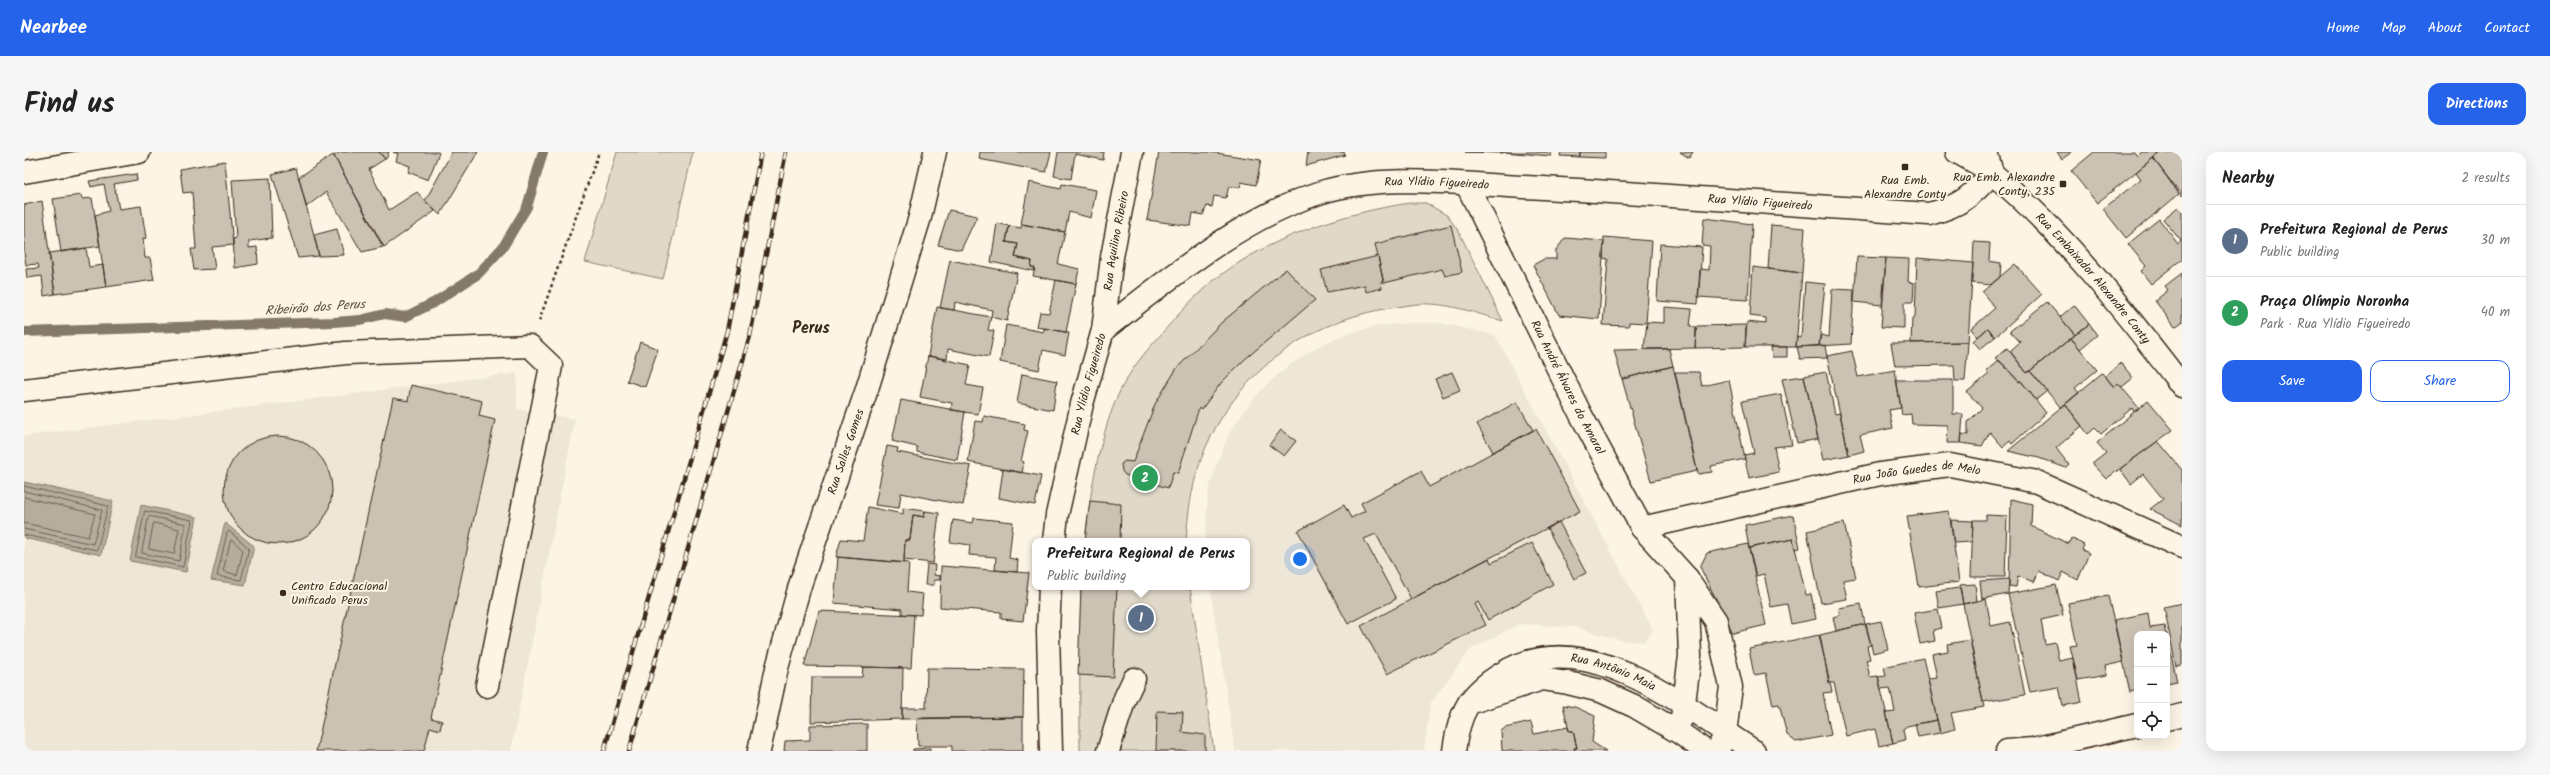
<!DOCTYPE html>
<meta charset="utf-8">
<style>
body{margin:0;font-family:Kalam,sans-serif;background:#f6f6f6;color:#222}
.controls{position:absolute;right:12px;bottom:12px;display:grid;overflow:hidden;border-radius:8px;box-shadow:0 4px 16px #0002}
.controls button{width:36px;height:36px;display:grid;place-items:center;padding:0;border:0;border-bottom:1px solid #e0e0e0;background:#fff;color:#222;font:20px sans-serif}
.you{position:absolute;left:1276px;top:407px;width:14px;height:14px;margin:-10px;border:3px solid #fff;border-radius:50%;background:#1a73e8;box-shadow:0 0 0 6px #1a73e833}
.badge{display:grid;place-items:center;width:26px;height:26px;border-radius:50%;background:#2563eb;color:#fff;font-size:13px;font-weight:700}
.pin{position:absolute;translate:-50% -50%;border:2px solid #fff;box-shadow:0 1px 4px #0006}
.popup{position:absolute;left:1008px;top:386px;width:218px;height:52px;box-sizing:border-box;display:grid;place-content:center;border-radius:8px;background:#fff;filter:drop-shadow(0 1px 3px #0005);font-size:13px;white-space:nowrap;color:#767676}
.popup b{font-size:15px;color:#222}
.popup::after{content:'';position:absolute;left:50%;top:100%;margin-left:-8px;border:8px solid transparent;border-top-color:#fff}
.list{margin:0;padding:0;list-style:none}
h2{display:flex;justify-content:space-between;align-items:center;height:52px;margin:0;padding:0 16px;font-size:17px}
h2 small{font-size:13px;font-weight:400;color:#767676}
.list li{display:grid;grid-template-columns:26px 1fr auto;gap:12px;align-items:center;box-sizing:border-box;height:72px;padding:0 16px;border-top:1px solid #e0e0e0}
.list b{display:block;font-size:15px;white-space:nowrap}
.list p{margin:0;font-size:13px;white-space:nowrap;color:#767676}
.list em{font-size:13px;font-style:normal;color:#767676}
.actions{display:flex;gap:8px;padding:12px 16px}
.actions a{flex:1;padding:9px 0;border:1px solid #2563eb;border-radius:12px;text-align:center;font-size:14px;color:#2563eb}
.actions .main{background:#2563eb;color:#fff}
.icon{flex:none;width:22px;height:22px;fill:none;stroke:currentColor;stroke-width:2;stroke-linecap:round;stroke-linejoin:round}
.map{position:relative;flex:none;width:2158px;height:599px;overflow:hidden;border-radius:12px}
header{display:flex;align-items:center;gap:24px;box-sizing:border-box;height:56px;padding:0 20px;background:#2563eb;color:#fff}
header strong{font-size:19px}
nav{display:flex;gap:22px;margin-inline-start:auto;font-size:14px}
.intro{display:flex;align-items:center;justify-content:space-between;box-sizing:border-box;height:96px;padding:0 24px}
h1{margin:0;font-size:28px}
.button{padding:10px 18px;border-radius:12px;background:#2563eb;color:#fff;font-size:14px;font-weight:700}
main{display:flex;gap:24px;padding:0 24px}
aside{flex:1;background:#fff;border-radius:12px;box-shadow:0 4px 16px #0002}
.map>svg:first-child{display:block}
.built{fill:#eee6d6}
.green{fill:#e0d8c8;stroke:#8e8173}
.water{fill:#b7ad9e;stroke:#85796b}
.lines{fill:none;stroke-linecap:round;stroke-linejoin:round}
.shore{stroke:#6d5e51;stroke-width:1}
.stream{stroke:#85796b;stroke-width:10}
.building{fill:#ccc2b3;stroke:#3b2a1e}
.minor-casing{stroke:#3b2a1e;stroke-width:25}
.path{stroke:#3b2a1e;stroke-width:2.5;stroke-dasharray:3 3;stroke-linecap:butt}
.minor{stroke:#fcf5e5;stroke-width:22}
.rail-casing{stroke:#3b2a1e;stroke-width:4.5}
.rail{stroke:#fcf5e5;stroke-width:3;stroke-dasharray:9;stroke-linecap:butt}
.poi-dot{fill:#3b2a1e;stroke:#fcf5e5;stroke-width:1.5}
.labels{text-anchor:middle;dominant-baseline:central;stroke-width:4;stroke-linejoin:round;paint-order:stroke}
.poi-label{font-size:12px;fill:#3b2a1e;stroke:#fcf5e5;text-anchor:end}
.street-label{font-size:12px;fill:#3b2a1e;stroke:#fcf5e5}
.water-label{font-size:13px;font-style:italic;fill:#605144;stroke:#fcf5e5}
.district-label{font-size:16px;font-weight:bold;fill:#3b2a1e;stroke:#fcf5e5}
</style>
<header>
<strong>Nearbee</strong>
<nav><a>Home</a><a>Map</a><a>About</a><a>Contact</a></nav>
</header>
<div class="intro"><h1>Find us</h1><a class="button">Directions</a></div>
<main>
<div class="map">
<svg width="2158" height="599" viewBox="0 0 2158 599">
<rect width="100%" height="100%" fill="#fcf5e5"/>
<filter id="ink" filterUnits="userSpaceOnUse"><feTurbulence type="fractalNoise" baseFrequency=".025" numOctaves="2"/><feDisplacementMap in="SourceGraphic" scale="8" xChannelSelector="R" yChannelSelector="G"/><feConvolveMatrix kernelMatrix="1 2 1 2 8 2 1 2 1" color-interpolation-filters="sRGB"/></filter>
<g filter="url(#ink)">
<path class="built" d="M1384 171H1416L1471 183 1629 478 1620 490 1597 488 1550 475 1495 472 1446 498 1406 552 1400 599H1211L1186 435H1223V389H1181L1184 341 1193 311 1205 282 1223 255 1243 232 1267 212 1293 195 1322 182 1353 174Z
M493 221V257L551 267 487 599H0V284Z"/>
<path class="green" d="M593 0H669L639 127 561 110Z
M1386 51H1402L1424 64 1435 80 1479 169C1455 162 1430 153 1406 152 1393 151 1379 154 1367 156 1285 168 1216 219 1182 295 1169 325 1164 357 1162 389H1061C1065 346 1075 287 1092 248 1102 222 1122 199 1140 179 1154 163 1168 147 1184 133 1239 87 1317 61 1386 51Z
M1057 435H1166L1190 599H1056C1056 544 1055 490 1057 435Z"/>
<path class="water" d="M0 330 89 349 77 403 0 386Z
M117 353 173 365 162 420 106 409Z
M201 371 230 394 221 433 187 428Z"/>
<g class="lines">
<path class="shore" d="M0 334 84 354 73 398 0 383
M0 339 78 358 69 392 0 377
M0 345 71 362 64 385 0 371
M121 359 168 368 159 415 112 405Z
M125 364 162 372 155 409 118 401Z
M130 371 155 377 150 402 125 397Z
M205 379 225 396 217 428 193 424 203 381Z
M208 388 219 398 213 423 199 419 206 390Z"/>
<path class="stream" d="M0 180 310 170 336 168 361 162 381 165 411 150 454 122 479 95 503 55 519 0"/>
</g>
<path class="building" d="M316 0H355L361 7 345 17 365 58 393 40 411 59 360 95 310 4Z
M355 0H365L362 7H361Z
M369 0H414L415 1 404 28 384 20 386 14 372 9 374 2Z
M428 0H454L416 63 401 49Z
M956 0H1027L1022 20 955 7Z
M1034 0H1080L1079 8 1051 2 1047 27 1030 24Z
M1135 0H1186L1237 8 1232 33 1217 30 1216 36 1205 34 1202 46 1190 44 1188 55 1183 54 1179 63 1169 61 1167 74 1123 68Z
M1284 0H1320L1321 3 1282 14Z
M1441 0H1479V1H1478Z
M1479 0H1528L1527 4Z
M1537 0H1556L1555 5 1536 4Z
M1557 0H1581V6L1555 5Z
M1656 0H1669L1665 6Z
M2033 0H2048L2038 7Z
M2070 0H2110L2113 4 2118 0H2137L2073 51 2047 19Z
M2136 0H2158V44L2129 6Z
M309 3 310 4 359 95 338 100 302 40 282 55 275 25Z
M2129 6 2155 42 2102 86 2079 57 2117 27 2112 20Z
M201 9 209 93 188 95 191 117 170 118 167 97H172L168 40 159 41 156 17Z
M272 16 290 83 295 104 274 106 248 22Z
M112 22 113 28 90 32 95 57 117 54 122 86 119 87 121 106H126L130 128 82 135 71 63 85 59 80 32 67 35 65 29Z
M246 26 248 86 225 89V96L233 95 234 112 211 116 209 87 212 86 208 28Z
M1005 30 1037 37 1038 32 1072 38 1067 66 1045 60 1041 80 997 72Z
M57 43 58 47 68 46 76 94 37 100 29 47Z
M18 49 31 142 20 144 18 124 3 126 2 117 15 116 14 112 2 113 0 100V53Z
M2154 55 2158 60V107L2127 132 2117 119 2122 114 2104 92 2135 67 2154 92 2157 89 2139 67Z
M925 58 953 64 937 98 914 93Z
M1680 66 1728 72 1724 148 1674 145 1676 117 1685 118 1686 94 1678 93Z
M973 71 985 74 982 90 994 92 991 105 1008 109 1007 115 1011 116 1010 119 967 110Z
M998 72 1041 80 1034 112 1055 117 1052 132 1009 124 1011 116 1007 115 1008 109 991 105 994 92 982 90 985 74 997 76Z
M1427 73 1438 120 1421 124 1418 117 1360 131 1351 92Z
M1747 73 1781 76 1778 121 1744 117Z
M313 77 320 103 295 104 290 83Z
M1580 85 1628 89 1622 171 1605 170V174L1579 173 1584 107 1579 106Z
M1541 86 1580 89 1575 167 1535 163 1509 113 1520 107H1532V98Z
M1950 90 1966 91 1965 109 1977 111 1976 125 1967 133 1948 131Z
M1636 92 1678 95 1674 152 1633 149Z
M62 96 65 115 79 113 82 135 31 142 25 101Z
M1354 104 1359 129 1357 130 1358 136 1342 140 1341 133 1303 140 1297 118Z
M1833 105 1862 106 1858 153 1830 150Z
M1862 106 1885 107 1884 130 1890 131 1889 150H1880V176L1857 175Z
M1893 106 1949 111 1944 190 1887 191 1888 166H1891Z
M926 108 993 121 983 169 967 165 968 158 931 150 930 158 916 156Z
M1991 112 2018 142 1971 185 1964 176 1954 185 1947 177 1971 156 1958 140Z
M1729 115 1778 121 1772 195H1721L1723 170 1742 172V166L1726 164Z
M1262 117 1291 148 1220 208 1197 231 1177 258 1175 256 1154 321 1149 320 1144 336 1101 323 1098 319 1097 312 1101 309 1109 310 1131 252 1153 216 1198 170Z
M2158 121V170L2151 175 2131 149 2144 138 2141 134Z
M1032 128 1052 132 1042 180 1013 175 1016 160 1025 161Z
M1781 130 1801 132 1795 194 1772 195 1773 185 1777 186Z
M1808 137 1830 138 1827 192 1795 194 1797 183 1805 185Z
M2023 150 2051 183 2003 221 1986 199 1996 190 1986 179Z
M2050 153 2065 172 2051 183 2036 165Z
M913 155 967 165 964 178 970 179 965 205 924 197 923 207 904 204Z
M1640 155 1668 157 1666 174 1672 175 1671 196 1620 197 1623 170 1640 171Z
M2065 172 2073 183 2056 197 2047 186Z
M982 173 1020 180V176L1045 181 1041 203 1019 198 1015 218 976 210Z
M1722 173 1721 195 1671 196 1673 174Z
M1964 176 1971 185 1956 197 1949 189Z
M2047 186 2073 218 2051 236 2055 241 2037 256 2006 219Z
M616 190 634 197 621 235 603 229Z
M1944 190 1941 229H1931L1930 213 1871 214 1867 191Z
M1801 193 1803 206 1776 207 1773 195Z
M1763 195V205H1748L1747 195Z
M1983 196 2003 221 2006 219 2023 239 2012 248 1997 229 1995 230 1980 213 1971 206Z
M1645 197 1649 214 1598 227 1590 198Z
M1828 199 1834 225 1871 218 1877 256 1865 258 1869 276 1836 283 1840 299 1825 303 1803 204Z
M904 204 946 213 942 233 959 236 954 262 927 258 928 251 896 245Z
M1975 208 1994 229H1997L2022 261 1988 292 1986 289 1979 295 1966 280 1958 294 1937 291 1938 282 1944 283V270L1958 256 1943 240 1965 222 1962 219Z
M2097 211 2109 226 2098 235 2094 231 2090 235 2081 224Z
M1649 214 1673 319 1627 329 1598 227Z
M1428 220 1436 238 1419 245 1411 227Z
M1651 220H1675L1678 234 1705 228 1721 307 1687 314 1688 320 1674 322Z
M1802 220 1811 262 1816 261 1825 303 1799 308 1780 224Z
M2078 221 2090 235 2094 231 2115 256 2110 260 2108 256 2077 282 2071 276 2064 282 2041 252Z
M998 222 1033 229 1029 258 993 251Z
M1780 224 1794 287 1773 291 1758 227Z
M1872 228H1929V262H1939L1937 291H1923L1924 273 1888 272 1887 262 1878 263Z
M387 233 458 249 455 264 471 268 407 566 418 569 416 578 406 575 400 599H292L369 246 384 249Z
M1757 242 1768 293 1750 295 1755 320 1725 326 1720 303 1730 301 1718 249Z
M877 248 941 260 933 308 893 300V295L868 289Z
M2124 248 2149 278 2082 327 2068 312 2082 301 2073 291Z
M1493 250 1509 278 1469 300 1453 272Z
M2041 252 2058 274 2032 296 2045 313 2042 316 2015 306 1984 299Z
M960 264 1001 272 1000 278 1004 279 997 309 1000 310 998 321 944 310 951 269 959 270Z
M1512 277 1556 359 1387 447 1352 382 1340 387 1372 447 1324 472 1274 379 1320 353 1327 366 1341 359 1337 351 1397 319 1405 335Z
M1257 278 1272 289 1260 304 1245 293Z
M200 338a54 54 0 1 1 108 0a54 54 0 1 1-108 0Z
M2134 289 2158 318V373L2126 357 2139 347 2119 322 2107 332 2096 317Z
M863 294 874 296 873 300 947 314 939 353 877 341 875 356 851 353Z
M979 317 1017 324 1011 353 975 346Z
M1987 347 2008 352 2007 374 2045 392 2047 386 2060 393 2058 398 2065 401 2054 428 2039 420 2035 429 2015 419 2010 430 1994 424 1992 435 1985 434Z
M1066 349 1097 352 1096 389H1061Z
M844 355 879 362V356L901 359 900 365 889 363 886 388H881L880 411 812 405 817 387 839 389Z
M901 359 915 361 909 411 880 408 881 388H886L889 363 900 365Z
M1925 359 1935 430 1895 435 1883 364Z
M1769 363 1776 396 1771 397 1769 387 1725 396 1721 373Z
M1962 363 1983 364 1981 425H1947L1949 368H1962Z
M950 366 989 370 985 406 994 408 993 420 971 418 972 405 945 403 946 393 926 390 929 368 949 371Z
M1927 368 1949 369 1948 390 1930 391Z
M1535 370 1562 421 1550 427 1523 376Z
M1820 371 1832 426 1819 428 1823 447 1797 451 1783 379Z
M1769 387 1782 443 1787 442 1792 467 1767 472 1763 452 1747 455 1740 422 1732 424 1725 396Z
M1508 391 1529 432 1464 468 1454 450 1451 452 1462 473 1363 522 1337 474 1465 406 1467 411Z
M1724 392 1742 473 1709 481 1676 415 1683 401Z
M814 405 885 411 883 440 899 442 897 463 878 462V457L810 451Z
M903 412 911 413 910 423 916 424V428H910V433H901Z
M917 414 1005 421 999 469 977 467V460L916 455Z
M1985 427 1984 442 1958 447 1956 429Z
M1951 432 1953 449 1939 452 1936 433Z
M2032 433 2039 463 2017 468 2021 492 2031 490 2035 509 2049 506 2058 550 2039 554 2035 535 2006 540 1984 442Z
M1057 435H1093L1089 525 1054 523Z
M1936 436 1939 452 1915 456 1912 439Z
M2084 444 2099 510 2081 514 2083 523 2054 528 2046 494 2053 493 2044 451Z
M1962 447 1967 474 1986 470 2001 543 1959 550 1939 452Z
M2158 451V513L2152 514 2140 455Z
M1837 452 1841 472 1812 479 1809 465 1816 463 1815 456Z
M1914 457 1918 476 1909 478 1911 489 1896 492 1890 461Z
M795 459 890 463 887 516 780 514Z
M2124 461 2126 476 2141 474 2153 530 2143 532V482H2113V538L2106 540 2090 468Z
M1857 469 1864 497 1849 501 1842 472Z
M1841 472 1847 493 1843 494 1846 507 1842 508 1846 525 1854 524 1869 591 1855 594 1851 577 1822 584 1810 531H1805L1796 483Z
M1795 483 1808 540 1799 541 1807 583 1772 590 1763 583 1755 552 1749 553 1742 521 1730 523 1725 497Z
M1946 488 1960 555 1927 561 1931 577 1916 581 1904 527 1913 526 1908 502 1924 499 1923 492Z
M1899 506 1913 568 1883 574 1879 577 1881 588 1869 591 1862 561 1871 560 1866 536 1857 537 1854 525 1862 524 1860 515Z
M839 515 879 516 878 567 787 570 788 525H838Z
M903 516 1000 517 999 565 878 567V556H902Z
M1539 553 1551 555 1571 564 1568 590 1582 599H1551L1550 596H1553L1549 579H1545Z
M1133 559 1159 560 1158 580 1181 583V599H1132Z
M999 565V599H928V594H894L893 566Z
M1913 568 1916 581 1894 585 1891 572Z
M1507 570 1510 582 1544 575 1545 579H1549L1553 596H1550L1551 599H1478L1477 579 1481 576Z
M843 572V599H760L761 589 786 588V573Z
M906 596V599H889V597Z"/>
<g class="lines">
<g class="minor-casing">
<g id="minor">
<path id="s1" d="M1933 0C1944 7 1959 13 1969 22 2042 83 2100 159 2158 234"/>
<path d="M0 20 115 0"/>
<path id="s2" d="M1443 33 1557 263 1618 376 1663 426 1692 469 1707 535 1701 581 1694 599"/>
<path id="s3" d="M1079 178C1146 126 1214 68 1295 41 1358 21 1435 32 1500 35 1635 42 1770 53 1905 62 1936 54 1947 45 1968 21L1962 0"/>
<path d="M0 238 322 201 506 194 527 214 463 534"/>
<path id="s4" d="M1618 376 1856 322 1926 313 2013 330 2158 395"/>
<path id="s5" d="M1030 389 1033 363 1058 252 1079 178 1088 105 1108 0"/>
<path d="M1026 435 1024 479 1027 599"/>
<path d="M1445 551 1518 527 1544 531 1577 539 1610 554 1656 581 1681 599"/>
<path d="M1658 566 1666 504 1663 426"/>
<path d="M2143 567 2158 563"/>
<path id="s6" d="M735 599 753 516 776 433 843 237 896 65 911 0"/>
<path d="M1084 599 1101 546 1110 527"/>
<path id="s7" d="M1430 599C1435 561 1445 541 1479 521 1563 470 1661 556 1730 599"/>
<path d="M1983 599 2009 597 2113 573"/>
</g>
</g>
<path class="path" d="M515 169 575 0"/>
<use href="#minor" class="minor"/>
<g class="rail-casing">
<path id="rail" d="M580 599 703 179 737 0
M605 599 726 184 762 0"/>
</g>
<use href="#rail" class="rail"/>
</g>
</g>
<g class="poi-dot">
<rect x="1877" y="11" width="8" height="8" rx="2"/>
<rect x="2035" y="28" width="8" height="8" rx="2"/>
<circle cx="259" cy="441" r="4"/>
</g>
<g class="labels">
<g class="poi-label">
<text x="2031" y="25">Rua Emb. Alexandre<tspan x="2031" dy="14">Conty, 235</tspan></text>
<text x="1881" y="28" text-anchor="middle">Rua Emb.<tspan x="1881" dy="14">Alexandre Conty</tspan></text>
<text x="267" y="434" text-anchor="start">Centro Educacional<tspan x="267" dy="14">Unificado Perus</tspan></text>
</g>
<g class="street-label">
<text stroke="none"><textPath href="#s3" startOffset="376">Rua Ylídio Figueiredo</textPath></text>
<text stroke="none"><textPath href="#s3" startOffset="700">Rua Ylídio Figueiredo</textPath></text>
<text stroke="none"><textPath href="#s5" startOffset="307">Rua Aquilino Ribeiro</textPath></text>
<text stroke="none"><textPath href="#s1" startOffset="187">Rua Embaixador Alexandre Conty</textPath></text>
<text stroke="none"><textPath href="#s5" startOffset="161">Rua Ylídio Figueiredo</textPath></text>
<text stroke="none"><textPath href="#s2" startOffset="226">Rua André Álvares do Amaral</textPath></text>
<text stroke="none"><textPath href="#s6" startOffset="312">Rua Salles Gomes</textPath></text>
<text stroke="none"><textPath href="#s4" startOffset="281">Rua João Guedes de Melo</textPath></text>
<text stroke="none"><textPath href="#s7" startOffset="212">Rua Antônio Maia</textPath></text>
</g>
<g class="water-label">
<text transform="translate(291 156) rotate(-4)">Ribeirão dos Perus</text>
</g>
<g class="district-label">
<text x="787" y="176">Perus</text>
</g>
</g>
</svg>
<div class="controls">
<button>+</button>
<button>−</button>
<button><svg class="icon" aria-label="locate" viewBox="0 0 24 24"><circle cx="12" cy="12" r="6"/><path d="M12 2v4M12 18v4M2 12h4M18 12h4"/></svg></button>
</div>
<div class="you"></div>
<div class="pin badge" style="left:1117px;top:466px;background:#5c6f8a">1</div>
<div class="popup"><b>Prefeitura Regional de Perus</b>Public building</div>
<div class="pin badge" style="left:1121px;top:326px;background:#2e9e5b">2</div>
</div>
<aside>
<h2>Nearby<small>2 results</small></h2>
<ul class="list">
<li><span class="badge" style="background:#5c6f8a">1</span><div><b>Prefeitura Regional de Perus</b><p>Public building</p></div><em>30 m</em></li>
<li><span class="badge" style="background:#2e9e5b">2</span><div><b>Praça Olímpio Noronha</b><p>Park · Rua Ylídio Figueiredo</p></div><em>40 m</em></li>
</ul>
<div class="actions"><a class="main">Save</a><a>Share</a></div>
</aside>
</main>
